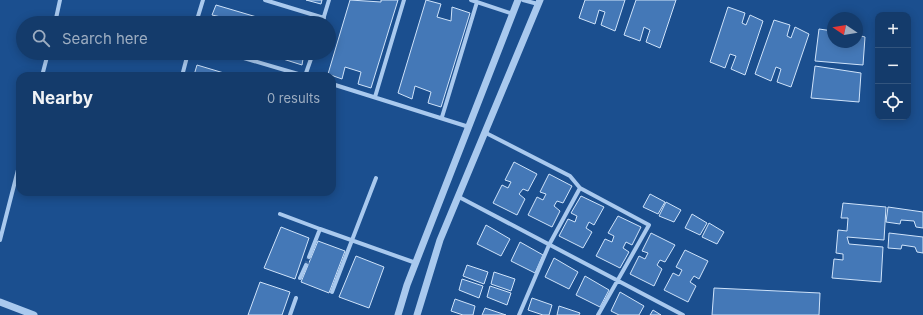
<!DOCTYPE html>
<meta charset="utf-8">
<style>
body{margin:0;font-family:Inter,sans-serif;background:#1d4271;color:#f1f3f6}
.controls{position:absolute;right:12px;top:12px;display:grid;overflow:hidden;border-radius:8px;box-shadow:0 2px 10px #0003}
.controls button{width:36px;height:36px;display:grid;place-items:center;padding:0;border:0;border-bottom:1px solid #33557e;background:#143b6b;color:#f1f3f6;font:20px sans-serif}
.compass{position:absolute;left:827px;top:12px;width:36px;height:36px;border-radius:50%;background:#143b6b;box-shadow:0 2px 10px #0003;rotate:282deg}
.list{margin:0;padding:0;list-style:none}
h2{display:flex;justify-content:space-between;align-items:center;height:52px;margin:0;padding:0 16px;font-size:17px}
h2 small{font-size:13px;font-weight:400;color:#9dadc1}
.icon{flex:none;width:22px;height:22px;fill:none;stroke:currentColor;stroke-width:2;stroke-linecap:round;stroke-linejoin:round}
.map{position:relative;flex:none;width:923px;height:315px;overflow:hidden}
.search{position:absolute;background:#143b6b;box-shadow:0 2px 10px #0003;left:16px;top:16px;width:320px;height:44px;display:flex;align-items:center;gap:10px;box-sizing:border-box;padding:0 14px;border-radius:22px;color:#9dadc1;font-size:15px}
.panel{position:absolute;background:#143b6b;box-shadow:0 2px 10px #0003;left:16px;top:72px;width:320px;height:124px;border-radius:12px}
.map>svg:first-child{display:block}
.building{fill:#4478b7;stroke:#cfe3fa}
.lines{fill:none;stroke-linecap:round;stroke-linejoin:round}
.minor-tunnel{stroke:#3d69a0;stroke-width:4;stroke-dasharray:4 2;stroke-linecap:butt}
.minor{stroke:#a9c9ee;stroke-width:4}
.tertiary{stroke:#a9c9ee;stroke-width:7}
</style>
<div class="map">
<svg width="923" height="315" viewBox="0 0 923 315">
<rect width="100%" height="100%" fill="#1b4f8f"/>
<path class="building" d="M306 0H322L321 4Z
M350 0 381 2V0H398L371 88 358 84 361 72 345 67 342 79 328 74Z
M426 0 441 4 437 17 451 21 452 7 470 13 441 107 428 103 431 92 415 86 412 99 398 93Z
M585 0H625L615 31 601 25 605 12 599 10 595 24 579 18Z
M636 0H676L660 48 646 42 650 30 644 27 640 41 624 35Z
M216 5 277 23H219L221 17 212 15Z
M728 7 745 13 742 23 746 25 750 15 763 21 745 75 731 69 736 56 730 54 725 68 710 62Z
M774 20 790 25 787 36 791 38 795 27 809 34 791 87 777 82 781 69 776 67 771 81 755 74Z
M819 29 833 31V42H857V35L865 37 863 65 815 61Z
M264 53H304L302 65Z
M197 65 234 76 194 75Z
M815 66 861 73 859 102 811 98Z
M514 162 537 174 528 191 523 189 519 194 525 199 517 215 493 203 502 185 508 188 511 182 505 180Z
M549 174 572 186 563 203 557 201 554 206 560 211 552 227 528 215 537 197 543 200 546 194 540 192Z
M650 194 665 202 658 214 643 207Z
M581 196 604 207 594 225 589 222 586 228 592 232 583 248 559 236 568 219 575 222 577 216 571 213Z
M666 202 681 210 674 222 659 216Z
M843 203 886 207 884 240 847 237 849 244 883 247 881 282 832 278 834 259 843 260V254L836 253 838 230 847 231 848 218H841Z
M888 207 923 212V228L916 227 914 221 901 220 900 224 886 222Z
M692 214 707 223 700 235 685 228Z
M618 216 641 227 632 245 626 242 623 248 629 252 620 268 596 256 605 239 612 242 614 236 608 233Z
M709 223 724 232 717 244 702 237Z
M486 225 510 239 501 256 477 244Z
M281 227 309 238 295 279 264 268Z
M651 233 675 245 665 262 660 260 657 265 662 269 654 286 630 274 639 256 645 259 648 253 642 251Z
M889 233 923 237V253L917 252 915 247 902 245 901 249 888 248Z
M318 241 345 251 329 293 301 282Z
M520 242 543 255 535 273 511 261Z
M685 250 708 261 699 279 694 276 690 282 696 286 688 302 664 290 673 273 679 276 682 270 676 267Z
M356 256 384 267 369 308 339 297Z
M554 258 578 272 569 289 545 277Z
M467 265 488 272 484 284 463 276Z
M494 272 515 279 511 291 491 284Z
M585 276 609 290 600 307 576 295Z
M462 279 483 286 479 298 459 290Z
M260 282 290 292 282 315H248Z
M490 286 511 293 507 305 487 297Z
M714 288 820 293 819 315H712Z
M620 292 644 306 639 315H619L611 311Z
M532 298 552 305 549 315H543L528 310Z
M455 299 475 306 473 315H463L451 311Z
M559 306 580 313 579 315H557Z
M485 308 506 315H482Z
M653 310 661 315H650Z"/>
<g class="lines">
<path class="minor-tunnel" d="M306 265 309 257"/>
<path class="minor" d="M265 0 324 18
M471 0 513 14
M523 0 538 4
M55 23 60 0
M196 23 203 0
M322 23 329 0
M227 53 305 76
M42 76 48 53
M182 76 188 53
M305 76 313 53
M332 84 469 127
M375 97 404 0
M442 117 477 2
M486 133 570 176 580 188 649 225 598 315
M459 197 683 315
M280 214 320 229
M0 240 20 162
M309 257 320 229 416 263
M300 278 306 265
M332 292 376 178
M290 315 296 298
M519 315 549 245 580 188"/>
<path class="tertiary" d="M0 302 34 315
M398 315 407 285 518 0
M417 315 440 240 540 0"/>
</g>
</svg>
<div class="controls">
<button>+</button>
<button>−</button>
<button><svg class="icon" aria-label="locate" viewBox="0 0 24 24"><circle cx="12" cy="12" r="6"/><path d="M12 2v4M12 18v4M2 12h4M18 12h4"/></svg></button>
</div>
<svg class="compass" viewBox="-18 -18 36 36"><path d="M0-13l5 13h-10z" fill="#e53935"/><path d="M0 13l5-13h-10z" fill="#9dadc1"/></svg>
<div class="search"><svg class="icon" aria-label="search" viewBox="0 0 24 24"><circle cx="10" cy="10" r="6"/><path d="M15 15l6 6"/></svg>Search here</div>
<section class="panel">
<h2>Nearby<small>0 results</small></h2>
<ul class="list">
</ul>
</section>
</div>
